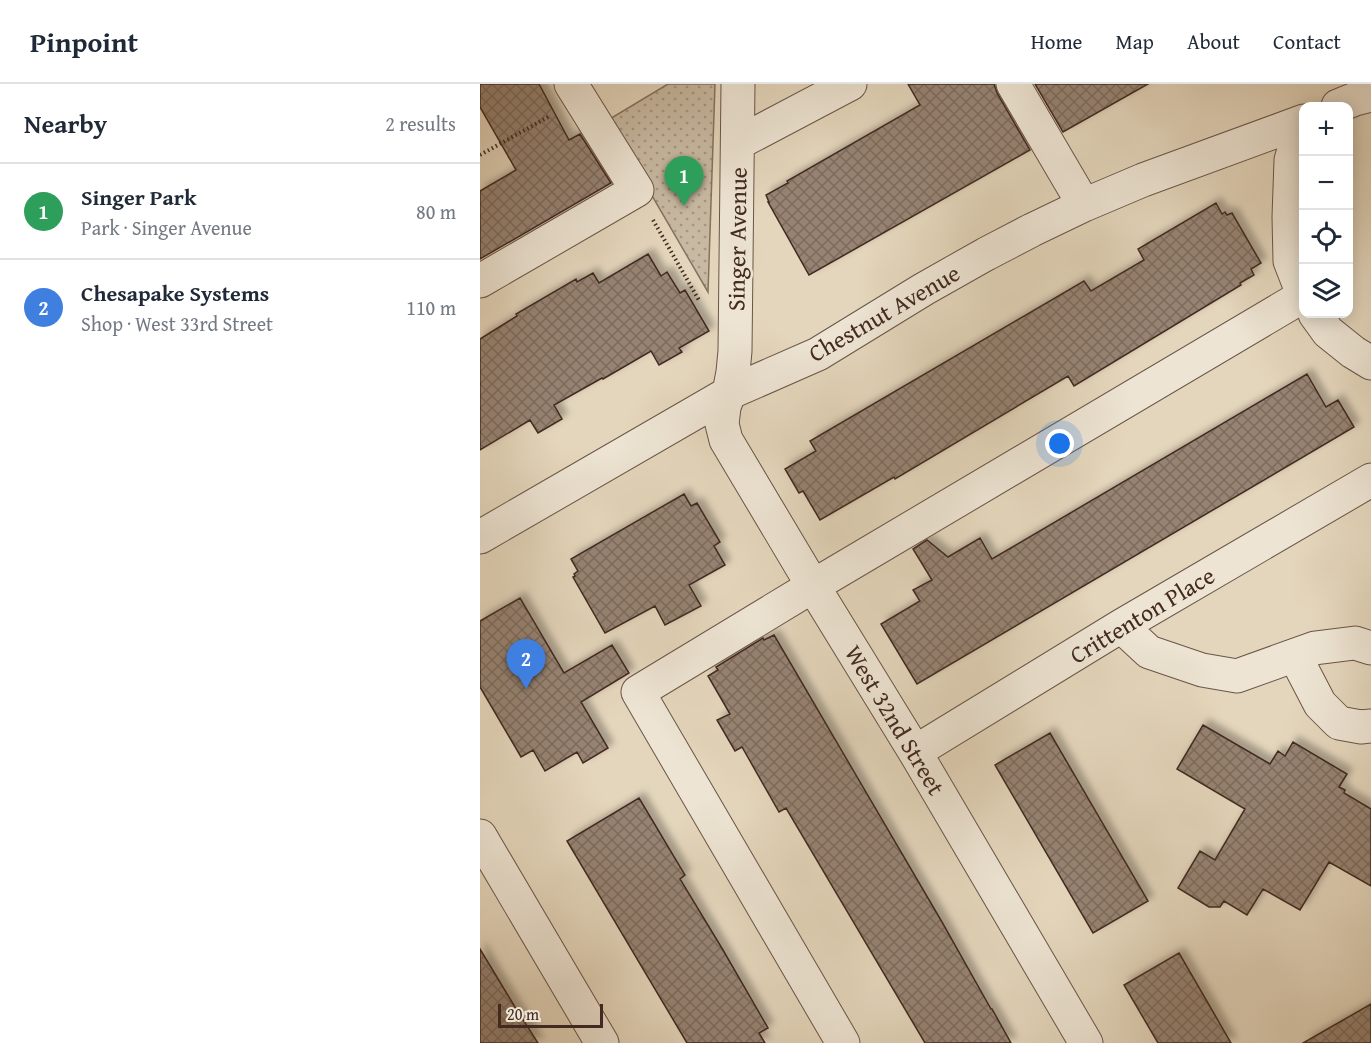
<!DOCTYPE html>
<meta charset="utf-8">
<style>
body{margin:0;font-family:"Gentium Book Plus",serif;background:#f2f2f3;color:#1f2937}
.controls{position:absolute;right:18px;top:18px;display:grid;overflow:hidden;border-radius:12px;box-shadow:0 3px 15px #0003}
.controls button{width:54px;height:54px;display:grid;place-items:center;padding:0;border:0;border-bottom:2px solid #e0e1e3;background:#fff;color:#1f2937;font:30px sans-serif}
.scale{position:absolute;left:18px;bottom:15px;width:105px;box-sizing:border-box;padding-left:6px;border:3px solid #422a21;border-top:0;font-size:16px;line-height:21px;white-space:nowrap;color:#422a21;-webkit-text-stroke:4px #ede4d3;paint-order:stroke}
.you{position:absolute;left:580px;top:360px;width:21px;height:21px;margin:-15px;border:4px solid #fff;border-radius:50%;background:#1a73e8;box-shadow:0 0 0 9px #1a73e833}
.badge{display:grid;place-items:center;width:39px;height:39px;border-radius:50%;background:#b45309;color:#fff;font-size:20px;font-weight:700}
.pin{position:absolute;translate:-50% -50px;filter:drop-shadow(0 2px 3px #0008)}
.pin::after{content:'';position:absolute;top:32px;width:21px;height:18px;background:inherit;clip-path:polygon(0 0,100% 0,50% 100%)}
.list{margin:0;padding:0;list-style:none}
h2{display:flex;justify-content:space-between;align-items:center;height:78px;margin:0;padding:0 24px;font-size:26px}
h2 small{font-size:20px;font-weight:400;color:#747a83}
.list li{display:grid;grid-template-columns:39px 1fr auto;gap:18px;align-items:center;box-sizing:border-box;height:96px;padding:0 24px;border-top:2px solid #e0e1e3}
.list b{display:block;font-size:22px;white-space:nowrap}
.list p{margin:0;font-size:20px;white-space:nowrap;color:#747a83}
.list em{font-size:20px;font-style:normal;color:#747a83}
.icon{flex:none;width:33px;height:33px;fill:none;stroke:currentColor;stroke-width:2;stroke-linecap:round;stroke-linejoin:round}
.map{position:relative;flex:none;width:891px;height:959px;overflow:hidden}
header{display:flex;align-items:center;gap:36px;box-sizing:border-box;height:84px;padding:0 30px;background:#fff;border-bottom:2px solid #e0e1e3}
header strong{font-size:28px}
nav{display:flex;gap:33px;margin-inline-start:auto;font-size:21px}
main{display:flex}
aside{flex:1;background:#fff}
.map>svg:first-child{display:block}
.park{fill:url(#park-dots);stroke:#857262;stroke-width:1.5}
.building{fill:url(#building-cross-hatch);stroke:#422a21;stroke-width:1.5;filter:url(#shadow)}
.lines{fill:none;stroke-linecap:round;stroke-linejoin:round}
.minor-casing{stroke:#6a5548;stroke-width:35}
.path{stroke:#422a21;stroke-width:4;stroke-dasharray:1.5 3;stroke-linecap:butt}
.minor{stroke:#ede4d3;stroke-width:33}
.labels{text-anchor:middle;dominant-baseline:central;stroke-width:5;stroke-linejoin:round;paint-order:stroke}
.street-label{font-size:24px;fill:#422a21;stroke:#ede4d3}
</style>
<header>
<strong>Pinpoint</strong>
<nav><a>Home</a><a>Map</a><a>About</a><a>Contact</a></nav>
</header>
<main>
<aside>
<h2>Nearby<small>2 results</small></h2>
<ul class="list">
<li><span class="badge" style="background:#2e9e5b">1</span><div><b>Singer Park</b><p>Park · Singer Avenue</p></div><em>80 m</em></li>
<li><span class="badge" style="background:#3f7fe0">2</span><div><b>Chesapake Systems</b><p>Shop · West 33rd Street</p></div><em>110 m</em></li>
</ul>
</aside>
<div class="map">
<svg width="891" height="959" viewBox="0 0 891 959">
<defs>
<pattern id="park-dots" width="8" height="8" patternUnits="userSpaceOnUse" patternTransform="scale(1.5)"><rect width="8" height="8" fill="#c8b9a2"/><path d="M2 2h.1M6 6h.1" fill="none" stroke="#a49784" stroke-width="1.8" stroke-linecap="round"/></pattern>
<pattern id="building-cross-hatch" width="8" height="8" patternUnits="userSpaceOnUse" patternTransform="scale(1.5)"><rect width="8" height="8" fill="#968372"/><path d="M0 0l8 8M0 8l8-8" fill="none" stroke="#7c6b5d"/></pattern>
<filter id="shadow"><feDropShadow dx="5.5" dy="-5.5" stdDeviation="3" flood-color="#0004"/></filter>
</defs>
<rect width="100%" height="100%" fill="#e4d6bc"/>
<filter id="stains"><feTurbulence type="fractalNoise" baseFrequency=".00333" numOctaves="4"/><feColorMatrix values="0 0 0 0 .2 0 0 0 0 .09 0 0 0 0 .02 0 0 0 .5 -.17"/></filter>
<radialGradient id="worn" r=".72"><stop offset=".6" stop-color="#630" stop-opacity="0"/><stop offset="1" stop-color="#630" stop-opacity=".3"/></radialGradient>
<path class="park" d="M188 0H235L228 208 128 36Z"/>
<path class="building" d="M0 0H59L89 56 100 50 131 99 0 175V107L36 86 0 23Z
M428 0H514L517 9 550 66 329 191 288 118H289L286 111 308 99 307 97 440 21Z
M555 0H668L583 48Z
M736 119 742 130 745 128 747 131 752 129 781 179 771 185 774 191 760 199 761 201 594 302 588 292 415 395 414 393 340 436 323 407 319 409 305 385 336 367 330 357 604 197 611 207 664 176 658 165Z
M168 170 181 192 187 188 200 209 205 206 229 247 199 264 202 268 179 281 171 267 123 295 122 294 74 321 82 335 58 349 50 336 0 366V255L37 232 36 230 96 195 97 198 113 189 119 199Z
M827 290 846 323 858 316 874 343 437 600 401 540 440 517 433 506 452 496 433 465 447 456 468 473 500 454 512 475Z
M204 410 211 422 217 419 240 458 234 462 245 481 209 501 221 522 185 541 175 522 125 549 93 493 95 492 94 490 98 487 91 475Z
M40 514 84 589 132 561 149 589 101 618 128 664 103 679 97 668 65 687 53 666 41 673 0 603V537Z
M294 551 462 838 511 925H512L531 959H445L306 724 299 728 262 663 255 667 237 636 250 630 228 592 238 586 236 583 283 554 284 556Z
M723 641 790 680 798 667 805 672 813 658 867 690 859 703 865 706 864 709 891 725V802L849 778 820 826 783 805 767 831 744 817 740 823H729L698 804 720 767 735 776 765 725 697 685Z
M570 649 668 817 613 849 515 681Z
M159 714 205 791 200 795 243 866 288 944 279 949 285 959H207L87 757Z
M0 865 35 923 58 959H0Z
M699 869 732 926 751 959H678L644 901Z
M891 920V959H823Z"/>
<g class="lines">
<g class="minor-casing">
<path id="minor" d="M258 0 255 267 253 288 249 309 244 323 242 340 246 356 333 502 435 668 606 959
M533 0 604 121
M858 22 875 15 891 11
M822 38 811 76 809 133 810 177 824 213
M258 59 370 0
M0 197 157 106 91 0
M835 230 848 248 873 268 891 279
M0 453 249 309 338 270 444 205 506 170 552 146 604 121 663 96 824 37
M641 542 669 568 722 586 757 592 835 564 875 559 891 564
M815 572 840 620 859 639 881 643 891 642
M435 668 641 542 891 396
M0 752 122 959
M363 959 158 608 333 502 823 212"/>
</g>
<path class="path" d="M0 71 70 32
M173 136 220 218"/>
<use href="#minor" class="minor"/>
</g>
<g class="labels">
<g class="street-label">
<text transform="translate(257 155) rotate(-89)">Singer Avenue</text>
<text transform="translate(404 229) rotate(-30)">Chestnut Avenue</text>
<text transform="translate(662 531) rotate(-31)">Crittenton Place</text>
<text transform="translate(415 636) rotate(59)">West 32nd Street</text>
</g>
</g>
<rect width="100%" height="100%" filter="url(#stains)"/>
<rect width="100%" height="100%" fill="url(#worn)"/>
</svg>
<div class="controls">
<button>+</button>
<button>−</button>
<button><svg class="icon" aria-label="locate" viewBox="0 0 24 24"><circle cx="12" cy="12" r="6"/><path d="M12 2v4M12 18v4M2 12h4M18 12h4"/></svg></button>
<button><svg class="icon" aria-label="layers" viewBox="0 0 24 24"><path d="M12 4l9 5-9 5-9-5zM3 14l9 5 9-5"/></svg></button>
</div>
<div class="scale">20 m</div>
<div class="you"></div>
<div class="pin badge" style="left:204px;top:122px;background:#2e9e5b">1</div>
<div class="pin badge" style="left:46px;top:605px;background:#3f7fe0">2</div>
</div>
</main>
